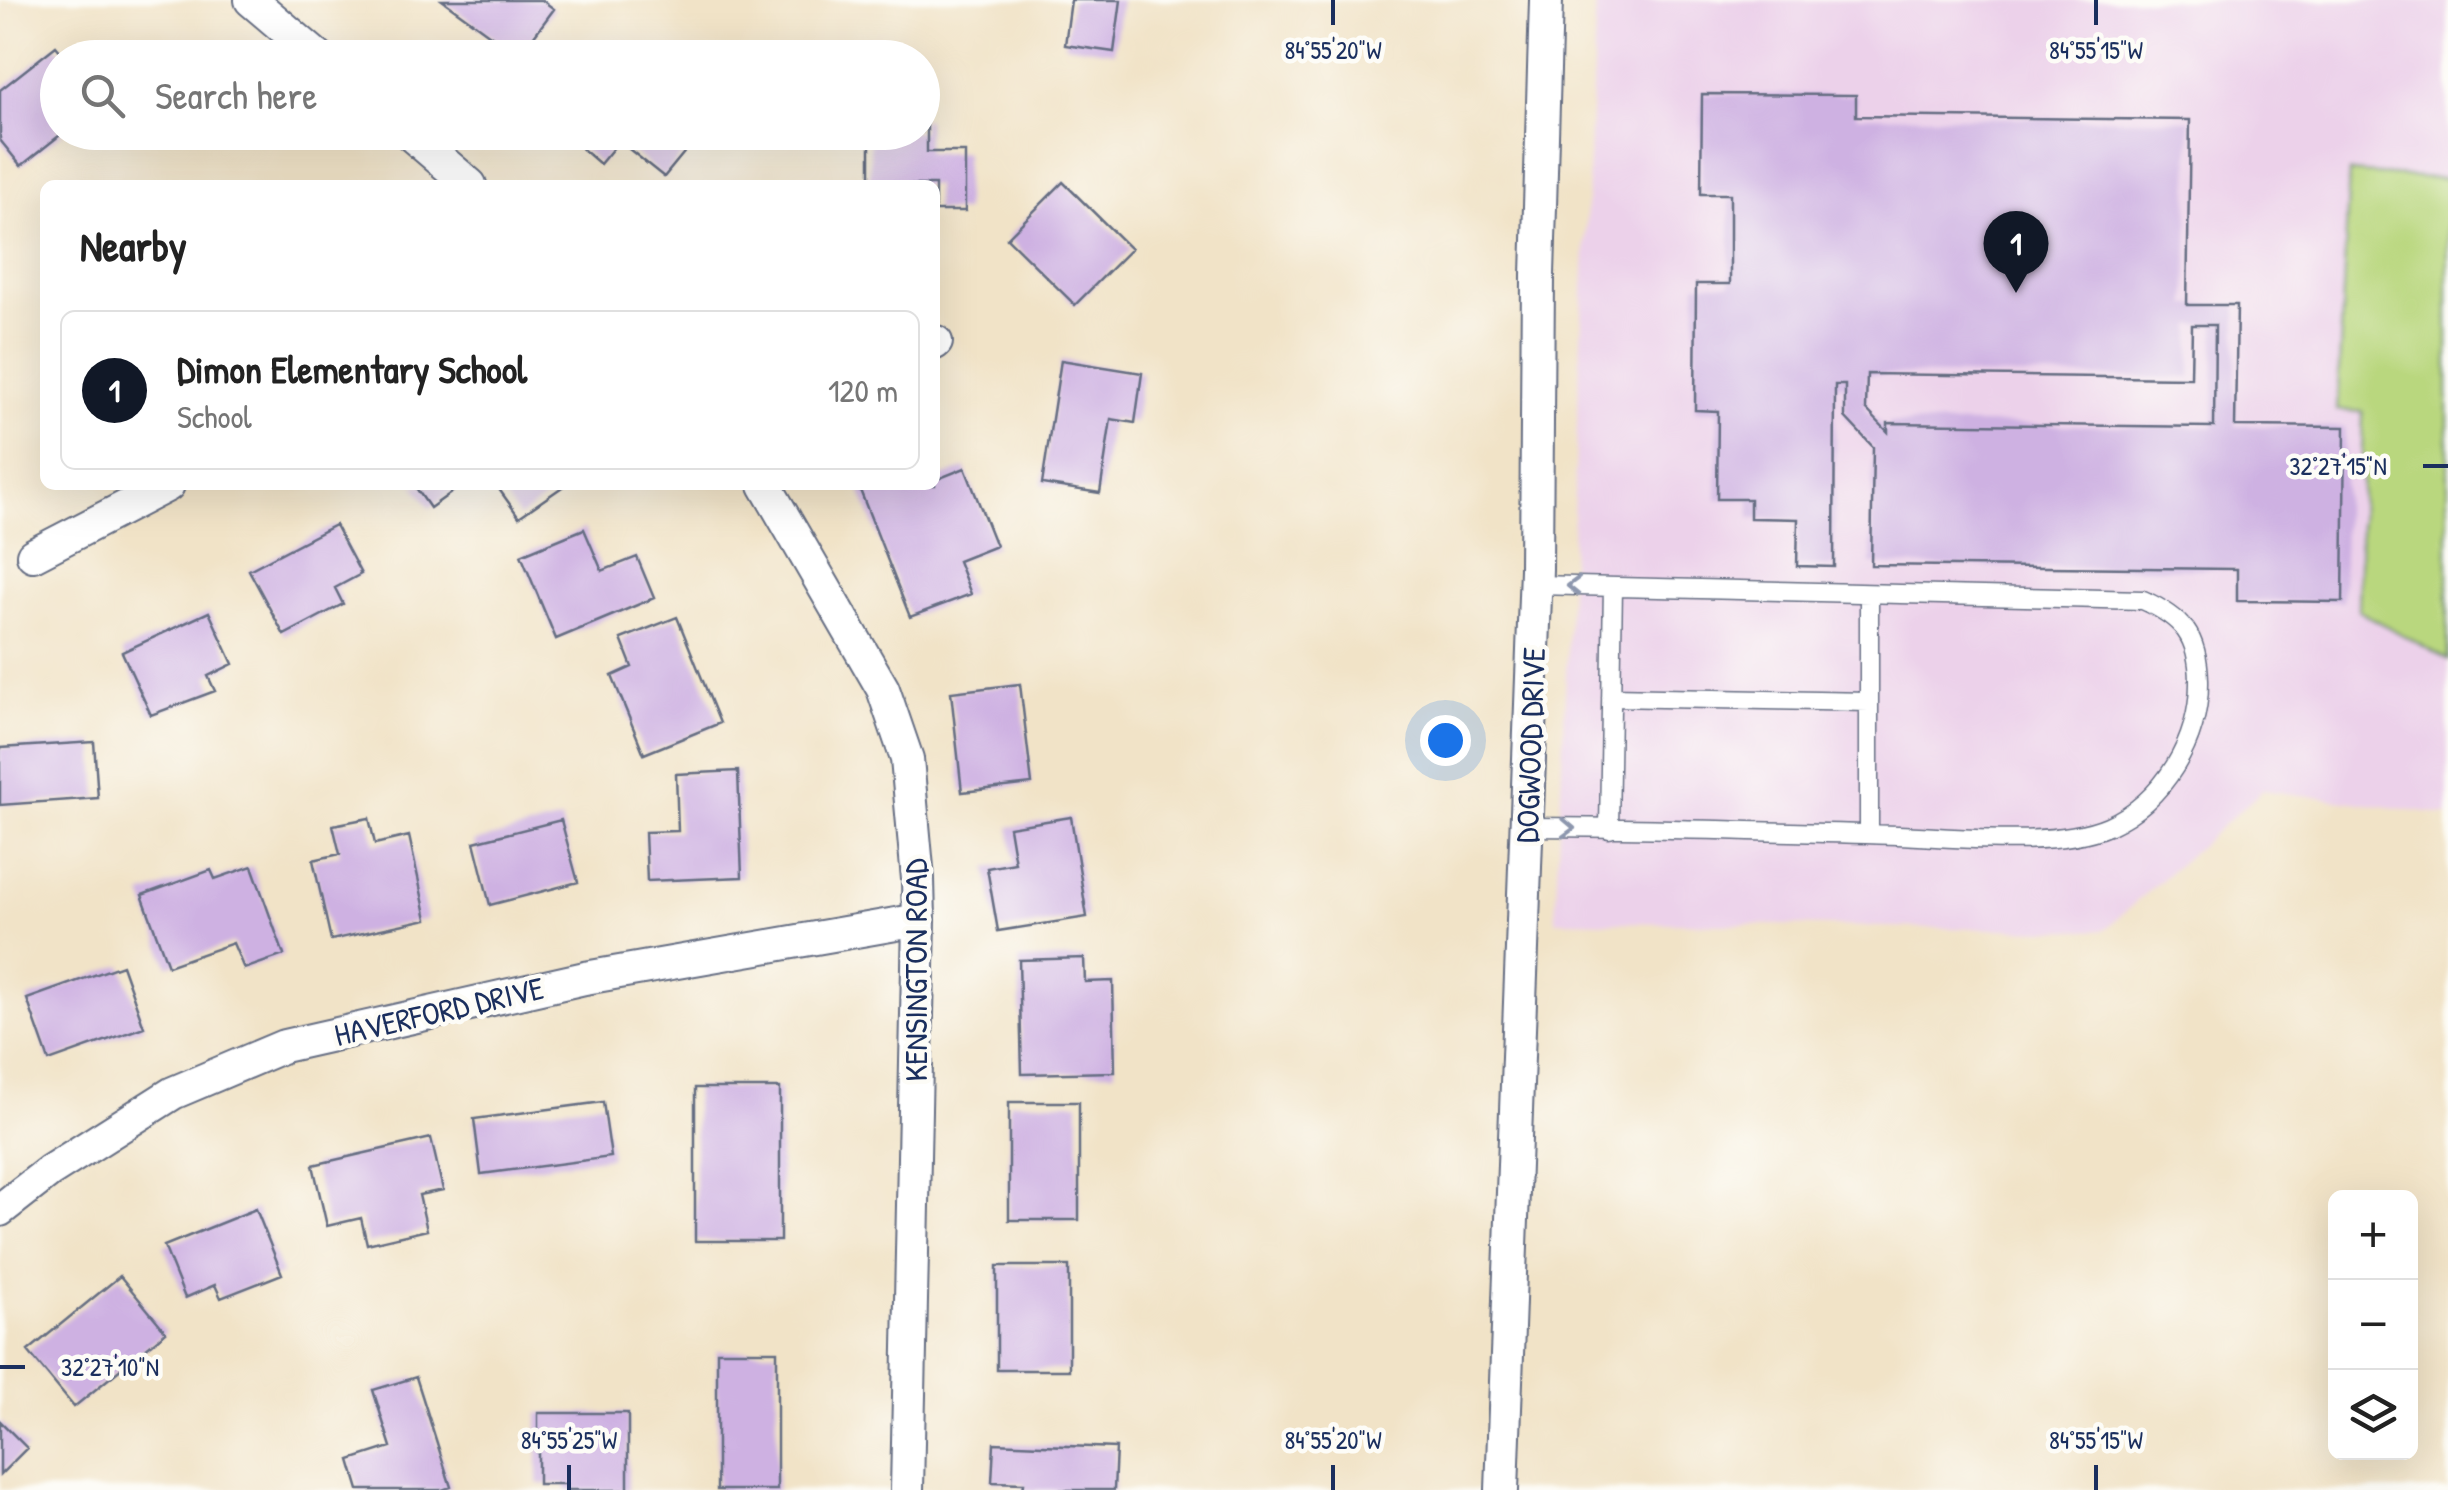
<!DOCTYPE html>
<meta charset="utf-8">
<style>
body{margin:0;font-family:"Patrick Hand",sans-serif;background:#f2f2f2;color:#222}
.controls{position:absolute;right:30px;bottom:30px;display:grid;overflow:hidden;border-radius:15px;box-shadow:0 10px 40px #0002}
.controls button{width:90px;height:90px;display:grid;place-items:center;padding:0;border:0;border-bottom:2px solid #e0e0e0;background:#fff;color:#222;font:50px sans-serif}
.you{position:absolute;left:1445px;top:740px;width:35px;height:35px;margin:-25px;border:8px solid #fff;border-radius:50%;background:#1a73e8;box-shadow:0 0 0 15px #1a73e833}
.badge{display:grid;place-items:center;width:65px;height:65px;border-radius:50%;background:#111827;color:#fff;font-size:32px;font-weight:700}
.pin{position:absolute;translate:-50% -82px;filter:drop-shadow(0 2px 5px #0008)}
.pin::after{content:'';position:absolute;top:52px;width:35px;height:30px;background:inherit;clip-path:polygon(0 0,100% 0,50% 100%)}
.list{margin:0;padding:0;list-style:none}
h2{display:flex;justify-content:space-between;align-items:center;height:130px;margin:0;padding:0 40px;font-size:42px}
h2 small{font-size:32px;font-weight:400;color:#767676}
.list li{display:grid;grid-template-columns:65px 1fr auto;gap:30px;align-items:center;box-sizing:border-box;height:160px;margin:0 20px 20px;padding:0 20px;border:2px solid #e0e0e0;border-radius:15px}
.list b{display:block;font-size:38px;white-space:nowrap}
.list p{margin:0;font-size:32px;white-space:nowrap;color:#767676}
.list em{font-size:32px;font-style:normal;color:#767676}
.icon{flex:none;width:55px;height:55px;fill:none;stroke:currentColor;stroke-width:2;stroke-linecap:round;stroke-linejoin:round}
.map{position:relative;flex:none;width:2448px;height:1490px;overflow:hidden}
.search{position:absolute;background:#fff;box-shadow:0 10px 40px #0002;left:40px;top:40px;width:900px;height:110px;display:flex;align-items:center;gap:25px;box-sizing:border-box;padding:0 35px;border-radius:55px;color:#767676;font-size:38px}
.panel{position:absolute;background:#fff;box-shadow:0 10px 40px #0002;left:40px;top:180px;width:900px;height:310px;border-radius:15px}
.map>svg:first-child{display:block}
.built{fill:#ecd1ea}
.green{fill:#b9d77e;stroke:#6a836e;stroke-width:2.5}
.building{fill:#ceb1e2;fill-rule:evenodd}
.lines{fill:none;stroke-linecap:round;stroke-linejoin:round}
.service-casing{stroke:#666e83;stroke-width:21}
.minor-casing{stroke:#666e83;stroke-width:36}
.service{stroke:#fff;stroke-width:18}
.minor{stroke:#fff;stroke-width:32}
.oneway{stroke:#8d97ae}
.ticks{fill:none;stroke:#1b2f5e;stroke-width:4}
.labels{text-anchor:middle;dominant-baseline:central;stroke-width:9;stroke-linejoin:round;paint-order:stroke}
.street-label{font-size:32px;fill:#1b2f5e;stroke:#fdfcf7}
.ticks-label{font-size:25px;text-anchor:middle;fill:#1b2f5e;stroke:#fdfcf7;stroke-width:9;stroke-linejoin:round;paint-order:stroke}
</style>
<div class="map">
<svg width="2448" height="1490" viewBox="0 0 2448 1490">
<rect width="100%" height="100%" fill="#fdfcf7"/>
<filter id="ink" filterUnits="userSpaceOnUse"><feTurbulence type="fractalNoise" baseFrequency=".01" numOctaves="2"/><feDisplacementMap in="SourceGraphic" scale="20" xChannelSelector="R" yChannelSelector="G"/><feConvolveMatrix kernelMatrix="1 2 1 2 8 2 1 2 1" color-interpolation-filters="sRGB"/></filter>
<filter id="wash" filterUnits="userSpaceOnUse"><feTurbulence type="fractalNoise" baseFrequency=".0048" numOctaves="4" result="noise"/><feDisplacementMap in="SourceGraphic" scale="40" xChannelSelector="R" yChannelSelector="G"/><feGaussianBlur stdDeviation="2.25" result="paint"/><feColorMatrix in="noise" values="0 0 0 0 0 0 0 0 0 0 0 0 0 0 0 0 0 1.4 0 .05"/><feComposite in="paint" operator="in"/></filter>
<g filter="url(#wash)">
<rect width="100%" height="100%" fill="#f1e3c7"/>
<path class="built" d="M1596 0H2448V815L2263 790 2103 931 1555 921Z"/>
<path class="green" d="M2349 172 2448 179V660L2358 610 2363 412 2337 410Z"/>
<g id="blocks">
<path class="building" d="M442 0H542L554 9 519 56Z
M1071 0H1121L1114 52 1065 45Z
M56 46 66 58H58V132H64L21 166 0 140V90Z
M1702 94 1856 95V116L2190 120 2187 305H2237L2235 426 2345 427 2343 602 2237 601V569L1871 565 1873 447 1845 417V385H1835L1834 567 1797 566 1798 519 1750 518V499H1717L1718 411 1695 410 1696 284H1730V194H1701ZM2192 325H2215L2214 427 1888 423V432L1866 409 1867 374 2191 378Z
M922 120H927V152H965V211H935V185H870V132H922Z
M563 132H701L664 177 619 141 600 164Z
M1063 182 1131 249 1075 305 1007 238Z
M1061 360 1142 373 1135 423 1111 419 1100 493 1042 484Z
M965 468 996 546 958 561 971 594 910 617 858 485H935V480Z
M414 485H462L430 508Z
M496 485H565L519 517Z
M335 525 361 574 335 588 343 604 284 635 249 570Z
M584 529 602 571 637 557 654 598 556 639 521 555Z
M209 612 233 664 208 676 215 691 151 715 122 652Z
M677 617 720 723 644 754 612 676 632 667 621 639Z
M1020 684 1032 784 962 792 951 692Z
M94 742 98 798 0 805V748Z
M738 771 742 877 647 881 645 832 678 831 676 774Z
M1071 817 1087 917 998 931 987 868 1015 863 1009 827Z
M369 818 375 844 409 836 427 919 331 940 313 860 340 854 333 825Z
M561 820 578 882 490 905 474 842Z
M252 866 284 955 244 969 233 943 168 966 142 895 211 870 215 879Z
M1084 958 1085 982 1113 981 1115 1072 1022 1074 1019 960Z
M122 965 144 1027 49 1061 27 999Z
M695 1088H780V1241H695Z
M603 1102 611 1157 481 1174 474 1119Z
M1009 1102H1079V1220H1009Z
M431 1138 443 1190 419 1195 427 1230 367 1244 361 1218 327 1226 313 1165Z
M256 1209 282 1274 221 1298 215 1285 185 1298 164 1246Z
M997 1266H1069V1370H997Z
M120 1276 166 1332 74 1407 28 1351Z
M717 1351H777V1490H717Z
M416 1377 451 1487 442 1490H359L350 1460 391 1447 373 1390Z
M538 1413H628V1490H566V1484H538Z
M0 1421 27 1448 0 1475Z
M994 1443 1116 1448 1114 1490H1023L1024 1483 992 1482Z"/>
</g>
</g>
<g filter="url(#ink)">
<use href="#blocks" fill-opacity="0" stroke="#666e83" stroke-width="2.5"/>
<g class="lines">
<g class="service-casing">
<path id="service" d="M1869 594V834
M1611 697 1869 702
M1527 827C1650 827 1774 832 1898 835 1957 837 2054 849 2108 826 2164 801 2200 740 2199 680 2198 636 2183 618 2143 600L1536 585
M1609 829 1613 587"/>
</g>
<g class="minor-casing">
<path id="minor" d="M251 0 319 58
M408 132 470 185
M935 343 936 342
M765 485 883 689 907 759 918 879 919 920 907 1490
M33 555 168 485
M0 1210 50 1171 173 1093 284 1046 585 978 919 920
M1502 1490 1536 569 1538 275 1546 0"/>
</g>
<use href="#service" class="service"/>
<use href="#minor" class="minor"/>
</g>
<defs><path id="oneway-chevron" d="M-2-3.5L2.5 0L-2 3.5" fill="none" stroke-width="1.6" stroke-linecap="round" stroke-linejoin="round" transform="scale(2.5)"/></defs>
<g class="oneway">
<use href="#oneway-chevron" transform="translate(1574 586) rotate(-179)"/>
<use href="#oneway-chevron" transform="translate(1568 828) rotate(2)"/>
</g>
</g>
<path class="ticks" d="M1333 0V25M2096 0V25M2423 466H2448M0 1367H25M569 1465V1490M1333 1465V1490M2096 1465V1490"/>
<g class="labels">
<g class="street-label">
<text transform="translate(1530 745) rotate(-88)">DOGWOOD DRIVE</text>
<text transform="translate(915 970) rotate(-90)">KENSINGTON ROAD</text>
<text transform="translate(439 1011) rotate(-13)">HAVERFORD DRIVE</text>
</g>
</g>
<g class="ticks-label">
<text x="1333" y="59">84°55'20"W</text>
<text x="2096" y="59">84°55'15"W</text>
<text x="2338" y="475">32°27'15"N</text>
<text x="110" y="1376">32°27'10"N</text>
<text x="569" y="1449">84°55'25"W</text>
<text x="1333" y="1449">84°55'20"W</text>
<text x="2096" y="1449">84°55'15"W</text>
</g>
</svg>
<div class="controls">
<button>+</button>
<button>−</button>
<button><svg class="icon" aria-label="layers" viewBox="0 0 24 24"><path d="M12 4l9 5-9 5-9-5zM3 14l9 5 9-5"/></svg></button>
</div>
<div class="you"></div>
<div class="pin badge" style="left:2016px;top:293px">1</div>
<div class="search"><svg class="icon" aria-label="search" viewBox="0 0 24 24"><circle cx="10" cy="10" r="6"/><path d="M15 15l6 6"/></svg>Search here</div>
<section class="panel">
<h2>Nearby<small></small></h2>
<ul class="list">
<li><span class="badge">1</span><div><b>Dimon Elementary School</b><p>School</p></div><em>120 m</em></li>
</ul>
</section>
</div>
